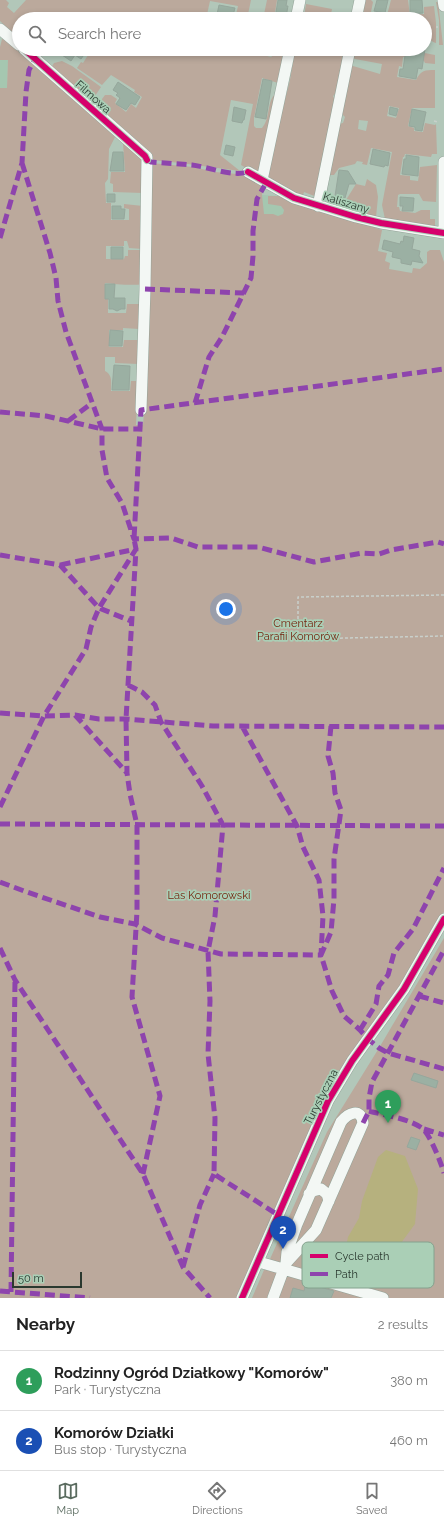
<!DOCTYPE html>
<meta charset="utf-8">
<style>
body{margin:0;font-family:Raleway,sans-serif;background:#f6f6f6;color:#222}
.scale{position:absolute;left:12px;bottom:10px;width:70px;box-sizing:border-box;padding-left:4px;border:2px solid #2a392f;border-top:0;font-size:11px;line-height:14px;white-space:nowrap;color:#2a392f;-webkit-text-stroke:3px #aacfb6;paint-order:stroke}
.you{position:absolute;left:226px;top:609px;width:14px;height:14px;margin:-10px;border:3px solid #fff;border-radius:50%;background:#1a73e8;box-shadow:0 0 0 6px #1a73e833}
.badge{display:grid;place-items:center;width:26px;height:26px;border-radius:50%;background:#5a6b5f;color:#fff;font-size:13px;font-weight:700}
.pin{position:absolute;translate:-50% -33px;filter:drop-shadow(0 1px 2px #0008)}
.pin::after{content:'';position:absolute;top:21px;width:14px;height:12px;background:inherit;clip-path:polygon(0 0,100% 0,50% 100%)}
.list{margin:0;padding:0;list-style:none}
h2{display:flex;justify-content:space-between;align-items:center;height:52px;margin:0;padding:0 16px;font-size:17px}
h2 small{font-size:13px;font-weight:400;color:#767676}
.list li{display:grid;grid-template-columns:26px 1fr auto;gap:12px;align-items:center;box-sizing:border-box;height:60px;padding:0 16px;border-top:1px solid #e0e0e0}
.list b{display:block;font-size:15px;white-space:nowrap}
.list p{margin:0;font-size:13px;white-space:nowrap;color:#767676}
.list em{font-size:13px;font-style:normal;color:#767676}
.icon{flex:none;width:22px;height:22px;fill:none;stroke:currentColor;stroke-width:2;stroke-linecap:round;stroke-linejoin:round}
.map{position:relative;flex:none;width:444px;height:1298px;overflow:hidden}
.search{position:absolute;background:#fff;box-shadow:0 2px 6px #0003;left:12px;right:12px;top:12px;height:44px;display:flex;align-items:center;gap:10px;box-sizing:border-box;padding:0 14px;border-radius:22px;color:#767676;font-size:15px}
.sheet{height:172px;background:#fff}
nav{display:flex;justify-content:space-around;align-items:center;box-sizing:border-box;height:56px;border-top:1px solid #e0e0e0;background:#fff;font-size:11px;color:#767676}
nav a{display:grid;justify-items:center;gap:2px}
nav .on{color:#5a6b5f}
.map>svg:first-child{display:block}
.built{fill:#a5c7b0}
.green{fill:#bba99c;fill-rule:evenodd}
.water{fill:#b6b17e}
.building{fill:#9bb0a3;stroke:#96a79c}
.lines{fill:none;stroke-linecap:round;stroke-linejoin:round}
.minor-casing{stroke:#92a297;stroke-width:12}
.path{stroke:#c9d0cb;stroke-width:1.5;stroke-dasharray:3 2;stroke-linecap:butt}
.minor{stroke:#f3f7f4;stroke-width:11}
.quiet{stroke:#8e44ad;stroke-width:5;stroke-dasharray:10 5;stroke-linecap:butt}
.cycleway-casing{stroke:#aacfb6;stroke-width:8}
.cycleway{stroke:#d6006c;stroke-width:6}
.labels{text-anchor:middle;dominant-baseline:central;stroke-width:3.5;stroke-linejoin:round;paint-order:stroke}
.street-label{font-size:11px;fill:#2a392f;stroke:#aacfb6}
.park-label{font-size:11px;fill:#75240f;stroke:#aacfb6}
.key{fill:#aacfb6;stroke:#84a28e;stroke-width:1}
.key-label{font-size:11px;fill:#2a392f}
</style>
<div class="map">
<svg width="444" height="1298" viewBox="0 0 444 1298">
<rect width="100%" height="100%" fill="#b2c7b9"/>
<path class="built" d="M0 60H8L7 88H0Z
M262 195 283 196 292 222 264 227Z"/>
<path class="green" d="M0 0H6L9 3 7 7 14 13 26 0H251L247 19H235L238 6 210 1 206 19H19V39L0 21Z
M267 0H277L274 19H263Z
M365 0H371L373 2 371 12 387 15 391 0H408L410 15 424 14V7L434 6 436 23V43C427 41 425 27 425 19H360Z
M436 2H438L443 45H439V20Z
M306 4 332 9 330 19H314L309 16H304Z
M2 39C21 45 33 70 51 78L115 137 109 149 108 179 105 183 106 203H111V220H129V209L124 208V204L143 206V249L129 248 127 241H124V246H106V259H124L125 256H128V250H143L141 284C136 286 113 284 105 283V299H108V313H126L127 304H141L139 329 123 328V330H109V347H123L124 340H140L138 364 115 363V357H105V371C113 375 111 383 111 391H130L131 381H138L136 425H143L144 412 151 163 193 167 215 172 248 175 264 184 262 195 264 214H273L278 216 283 214 284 210 281 206 268 204V196H283L382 230 378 251 387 253 385 261 390 263 389 269 412 273 413 268 420 269 427 263V252L430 250H440L444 262V912L397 994 334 1081 238 1298H0V88H7L8 60H0V47Z
M86 49H241V51L255 54 256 49H265L263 55 271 57 278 51 286 52 278 83 262 78 254 118V126L256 128H262C271 118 266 102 276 93L260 176 241 165 253 104 231 100 220 155 240 171 180 163 152 160 96 107 105 95H111L117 99 115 103 126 112 131 104 136 108 142 97 134 92 135 90 111 75 102 85 77 68 81 62 83 63 90 52Z
M295 49H347L338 91 333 96 336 102 317 197 304 192 302 198 265 179 290 80Z
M354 49H404L435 55V64L425 63 424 61 403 57 402 67 399 66 397 77 416 80C421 70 425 70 435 70V108H412L408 126 414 128V131L423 132 425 123 435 125 436 124 437 154H432L431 157 405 154 404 157H403L400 175 410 176V180L418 181 420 167 437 165 436 202 423 201 419 194H400L398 195 397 207H399L400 211 415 213 421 210H430V219H435V229L385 219 382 205 392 152 371 148 367 165 362 164 363 162 357 161 355 164 339 168 334 175H328L338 124 343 123 345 117 341 113 350 67 353 66 380 74 382 64 355 59 352 57ZM389 106 399 108 396 118 387 116ZM359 120 368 121 366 131 358 129Z
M62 61 72 66 101 87 91 102 51 68 54 63Z
M123 143 144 160 143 193 113 192V184L110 183 111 172H125Z
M367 179 376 185 378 197 376 217 332 203 333 197 346 200 356 184 365 186Z
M444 938V1298H252L264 1270 269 1268 272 1263 270 1259 327 1132 379 1048Z"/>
<path class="water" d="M386 1150 405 1156 418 1189 415 1224 390 1258 354 1264 344 1257 348 1237 359 1218 362 1201 378 1157Z"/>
<path class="building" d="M278 0H287L286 6H288L286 17H282V19L275 18Z
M377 0H388L385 13 374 11Z
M410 0H422L423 13 410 14Z
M219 5 235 8 232 19H216Z
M65 49H88L81 59 75 55 71 61 62 55Z
M406 49H425L422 69 418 68 416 79 399 76 400 69H403Z
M263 79 272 81 266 119 255 117Z
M118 82 140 97 135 105 131 103 126 110 116 104 120 98 116 95 118 93 113 90Z
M234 107 246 110 244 120H243L242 123 232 121Z
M390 107 398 109 396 116 389 114Z
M412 109 426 112 422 131 415 130V127L409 126Z
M226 145 235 147 233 156 224 154Z
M373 149 390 153 388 166 385 165 384 167 370 164Z
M113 152H123L124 171H110Z
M406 155 419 157 418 176 402 174 404 159H406Z
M339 170 348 171 356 184H349L345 198 335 196Z
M107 194H115V202H107Z
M400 197 414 198 413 211H402L403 206H400Z
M112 206H121V209H125L124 219H112Z
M404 236 414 238 412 249 420 251 419 256 423 263 412 261 411 265 401 263V259L392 257 393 252 382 249 384 240 400 244 401 241 403 242Z
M111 247H123V259H111Z
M105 284H115L114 298H125V309H121L117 311 113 309H109V299H105Z
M110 330 123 331 122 346H109Z
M114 365 130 366 129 390H112Z
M414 1073 438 1081 436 1088 411 1080Z
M411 1137 420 1140 416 1150 407 1147Z
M306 1283 334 1291 331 1298H290L293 1288 304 1291Z"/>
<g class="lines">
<g class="minor-casing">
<path id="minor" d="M443 0 444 6
M296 19 300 0
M356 19 360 0
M0 29 19 45
M24 49 147 157 145 289 141 410
M444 162V227
M248 172 294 198 356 217 381 223 444 233
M262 180 290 49
M318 206 350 49
M309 1194 313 1191 321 1189 327 1194 329 1201
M259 1262 383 1298
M242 1298 328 1101 352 1061 404 989 444 919
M273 1298 286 1263 287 1252 297 1224 341 1122C348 1113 361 1107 363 1123L316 1230 286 1263"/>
</g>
<path class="path" d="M436 27H438
M434 121 438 122
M444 595 298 597V639L444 636"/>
<use href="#minor" class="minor"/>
<path class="quiet" d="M147 160 151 162C165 163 179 164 192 165 209 167 232 177 248 172
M22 163 50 253 56 278 58 301 66 332 102 429V450L107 478 122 503 134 539 171 538 198 547H258L314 562 362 553 379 554 391 550 438 542 444 544
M0 238 22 163 26 92 29 70 35 59
M145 289 244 293
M195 403 209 357 222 337 251 278 253 256V231L257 199 266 183
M0 412 46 416 102 429H140
M68 421 92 403
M0 555 60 565 99 608 131 621
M128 685 142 692 155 705 161 722 202 786 223 825 215 916 208 951 210 1001 208 1054 215 1118 214 1174 278 1215
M0 713 44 716 75 715 99 719H126L213 726 444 727
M75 715 127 773
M331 726 328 756 333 773 335 793 341 810 334 859V899L331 932 321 955 332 991 344 1016 360 1030 368 1039 379 1048 388 1053 444 1069
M0 807 44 716 86 649 91 627 99 608 136 549 60 565
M0 824 444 826
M0 882 24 891 100 917 135 924 162 938 221 954 321 955 323 916 319 880 303 847 297 826 242 726
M0 948 15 980 143 1174 183 1267 210 1298
M419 996 444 1003
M360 1030 376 1004 379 986 388 975 394 953 413 929 444 868
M369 1111C387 1116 407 1118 422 1128 430 1134 441 1163 444 1173
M363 1123 369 1111V1098L372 1082 444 950
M424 1129 444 1135
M143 1174 160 1096 132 997 137 911V825L130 794 127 773 126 719 136 549 134 539 141 410 444 369
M183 1267 200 1205 214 1174
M0 1291 90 1298
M11 1292 15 980"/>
<g class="cycleway-casing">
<path id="cycleway" d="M24 49 145 156 147 160
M248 172 294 198 356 217 381 223 444 233
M242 1298 328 1101 352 1061 404 989 444 919"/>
</g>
<use href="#cycleway" class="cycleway"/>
</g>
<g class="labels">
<g class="street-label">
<text transform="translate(93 97) rotate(42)">Filmowa</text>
<text transform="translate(346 203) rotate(17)">Kaliszany</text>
<text transform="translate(321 1097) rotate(-63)">Turystyczna</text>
</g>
<g class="park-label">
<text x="298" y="623">Cmentarz<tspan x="298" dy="13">Parafii Komorów</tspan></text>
<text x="209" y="895">Las Komorowski</text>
</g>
</g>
<rect x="302" y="1242" width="132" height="46" rx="6" class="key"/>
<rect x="310" y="1254" width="18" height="4" fill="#d6006c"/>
<rect x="310" y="1272" width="18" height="4" fill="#8e44ad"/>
<g class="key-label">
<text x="335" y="1260">Cycle path</text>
<text x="335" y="1278">Path</text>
</g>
</svg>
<div class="scale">50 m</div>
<div class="you"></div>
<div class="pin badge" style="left:388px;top:1123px;background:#2e9e5b">1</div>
<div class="pin badge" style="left:283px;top:1249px;background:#1a4fb4">2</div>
<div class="search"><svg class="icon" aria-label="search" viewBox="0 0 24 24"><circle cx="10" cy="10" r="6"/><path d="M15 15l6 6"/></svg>Search here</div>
</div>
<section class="sheet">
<h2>Nearby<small>2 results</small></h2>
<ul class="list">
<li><span class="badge" style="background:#2e9e5b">1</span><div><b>Rodzinny Ogród Działkowy &quot;Komorów&quot;</b><p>Park · Turystyczna</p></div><em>380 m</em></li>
<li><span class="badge" style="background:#1a4fb4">2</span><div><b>Komorów Działki</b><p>Bus stop · Turystyczna</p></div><em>460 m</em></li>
</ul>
</section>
<nav>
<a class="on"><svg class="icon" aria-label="map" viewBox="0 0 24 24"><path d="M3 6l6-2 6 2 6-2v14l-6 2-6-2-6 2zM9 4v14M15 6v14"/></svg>Map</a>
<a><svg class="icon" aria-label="directions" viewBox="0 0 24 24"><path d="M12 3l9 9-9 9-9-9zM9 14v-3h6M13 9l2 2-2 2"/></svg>Directions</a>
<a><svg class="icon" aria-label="saved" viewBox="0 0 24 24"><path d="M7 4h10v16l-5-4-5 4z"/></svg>Saved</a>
</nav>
